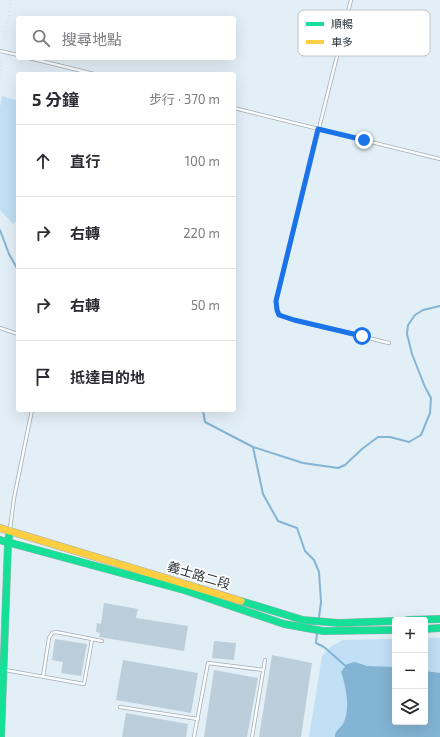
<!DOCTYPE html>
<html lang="zh-TW">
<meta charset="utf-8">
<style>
body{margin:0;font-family:"Exo 2","Noto Sans TC",sans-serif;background:#f2f2f3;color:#2b2b33}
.controls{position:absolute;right:12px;bottom:12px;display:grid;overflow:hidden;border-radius:4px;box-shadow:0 4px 16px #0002}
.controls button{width:36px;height:36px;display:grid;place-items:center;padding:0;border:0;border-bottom:1px solid #e1e1e2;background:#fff;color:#2b2b33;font:20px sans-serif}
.stop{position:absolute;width:12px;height:12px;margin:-9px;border:3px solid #1a73e8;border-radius:50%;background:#fff}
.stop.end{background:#1a73e8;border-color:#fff;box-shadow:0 1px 4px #0008}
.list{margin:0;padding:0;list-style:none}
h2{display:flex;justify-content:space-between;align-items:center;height:52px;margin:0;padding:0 16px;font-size:17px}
h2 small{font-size:13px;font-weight:400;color:#7c7c81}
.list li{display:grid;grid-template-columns:26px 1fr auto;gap:12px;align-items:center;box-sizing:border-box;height:72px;padding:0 16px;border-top:1px solid #e1e1e2}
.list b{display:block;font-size:15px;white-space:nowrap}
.list em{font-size:13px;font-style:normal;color:#7c7c81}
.icon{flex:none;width:22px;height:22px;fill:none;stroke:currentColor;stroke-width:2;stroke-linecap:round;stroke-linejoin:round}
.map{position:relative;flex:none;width:440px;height:737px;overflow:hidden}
.search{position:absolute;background:#fff;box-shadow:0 4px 16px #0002;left:16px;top:16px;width:220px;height:44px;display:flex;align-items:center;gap:10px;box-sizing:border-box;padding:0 14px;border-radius:4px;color:#7c7c81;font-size:15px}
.panel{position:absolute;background:#fff;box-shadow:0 4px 16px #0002;left:16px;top:72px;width:220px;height:340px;border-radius:4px}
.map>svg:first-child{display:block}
.green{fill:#c1e0f5}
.water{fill:#83b4d3}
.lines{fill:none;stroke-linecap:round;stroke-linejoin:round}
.stream{stroke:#83b4d3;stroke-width:2}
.building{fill:#bcced9}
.lane-casing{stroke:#a3acb3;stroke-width:4}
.fast-casing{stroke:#a3acb3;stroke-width:8}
.slow-casing{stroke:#a3acb3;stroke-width:8}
.path{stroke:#d5d8db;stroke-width:1;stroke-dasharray:1 3;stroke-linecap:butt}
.lane{stroke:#fbfdfe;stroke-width:2.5}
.fast{stroke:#16e098;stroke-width:7}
.slow{stroke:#ffcf43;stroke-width:7}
.route{stroke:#1a73e8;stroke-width:5}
.labels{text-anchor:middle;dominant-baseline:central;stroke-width:3.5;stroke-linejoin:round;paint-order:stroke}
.street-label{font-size:13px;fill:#2d353b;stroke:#fff}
.key{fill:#fff;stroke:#c0c2c4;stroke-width:1}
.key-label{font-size:11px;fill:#2d353b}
</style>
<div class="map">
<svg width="440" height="737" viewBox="0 0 440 737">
<rect width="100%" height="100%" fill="#e3eff7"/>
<path class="green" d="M2 96 18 101V220L13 224 0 210V107Z
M425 638H440V737H309L322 656 330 647 343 640 395 639V722H425Z"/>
<path class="water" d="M355 662 367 666 395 667V722H425V671L440 673V737H335C335 730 339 730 343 724 351 710 346 686 341 672L347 664Z"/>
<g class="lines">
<path class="stream" d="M0 230 9 254 18 270
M203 410 205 422 253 447 263 494 278 521 297 528 305 551 314 560 319 572 321 602 319 617
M253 447 303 463 338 468 345 465 362 449 378 437H390L409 442 421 435 430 413 431 398 425 387 412 354 407 334 408 325 415 315 423 310 440 306
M317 633 316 643 324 647 348 668"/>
</g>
<path class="building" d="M104 603 138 609 136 618 188 626 184 651 99 637 100 633 96 632 97 623 101 624Z
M55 639 87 644 81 676 61 673 63 662 52 660Z
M214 641 236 643 234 660 212 658Z
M272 655 312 663 301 737H259Z
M123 660 198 673 191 713 116 700Z
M214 670 258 678 247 737H204Z
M126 713 188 724 186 737H122Z"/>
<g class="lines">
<g class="lane-casing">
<path id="lane" d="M351 0 276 301 277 310 279 315 294 320 389 343
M0 51 18 55
M29 58 94 74
M234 108 440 159
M0 328 18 334
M10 529 14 498 32 410
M5 670 84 684 92 640
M43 677 49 638 52 633 56 632 102 641
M120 707 198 719
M194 737 208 663 263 670
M252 737 265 660"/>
</g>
<g class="fast-casing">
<path id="fast" d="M0 540 184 590 284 624 323 631 395 630
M241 601 303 620 338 623 395 621
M408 620 440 619
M425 629 440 628
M1 737 8 543 10 531"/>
</g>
<g class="slow-casing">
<path id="slow" d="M0 528 241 601"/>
</g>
<path class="path" d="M1 47 8 22 11 0
M0 79 2 56"/>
<use href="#lane" class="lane"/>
<use href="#fast" class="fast"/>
<use href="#slow" class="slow"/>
</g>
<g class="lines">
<path class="route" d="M362 336 294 320 279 315 277 310 276 301 318 129 364 140"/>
</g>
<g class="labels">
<g class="street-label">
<text transform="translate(199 575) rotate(17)">義士路二段</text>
</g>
</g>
<rect x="298" y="10" width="132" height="46" rx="6" class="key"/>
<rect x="306" y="22" width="18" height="4" fill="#16e098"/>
<rect x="306" y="40" width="18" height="4" fill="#ffcf43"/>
<g class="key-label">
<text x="331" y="28">順暢</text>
<text x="331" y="46">車多</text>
</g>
</svg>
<div class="controls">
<button>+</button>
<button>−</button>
<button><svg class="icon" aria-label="layers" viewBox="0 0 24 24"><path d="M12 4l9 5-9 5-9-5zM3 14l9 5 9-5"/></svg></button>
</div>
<div class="stop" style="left:362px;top:336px"></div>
<div class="stop end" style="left:364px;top:140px"></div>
<div class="search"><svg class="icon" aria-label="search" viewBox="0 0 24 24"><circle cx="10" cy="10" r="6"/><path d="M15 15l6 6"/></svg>搜尋地點</div>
<section class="panel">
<h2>5 分鐘<small>步行 · 370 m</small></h2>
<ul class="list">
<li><svg class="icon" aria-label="ahead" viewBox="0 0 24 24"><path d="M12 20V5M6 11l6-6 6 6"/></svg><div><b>直行</b></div><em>100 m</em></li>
<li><svg class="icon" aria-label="right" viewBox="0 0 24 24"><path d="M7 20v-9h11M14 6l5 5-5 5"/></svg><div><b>右轉</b></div><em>220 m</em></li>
<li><svg class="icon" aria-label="right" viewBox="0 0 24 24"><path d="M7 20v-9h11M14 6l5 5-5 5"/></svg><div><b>右轉</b></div><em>50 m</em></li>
<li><svg class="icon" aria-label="arrive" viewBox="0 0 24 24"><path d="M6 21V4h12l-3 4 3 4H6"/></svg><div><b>抵達目的地</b></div></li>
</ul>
</section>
</div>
